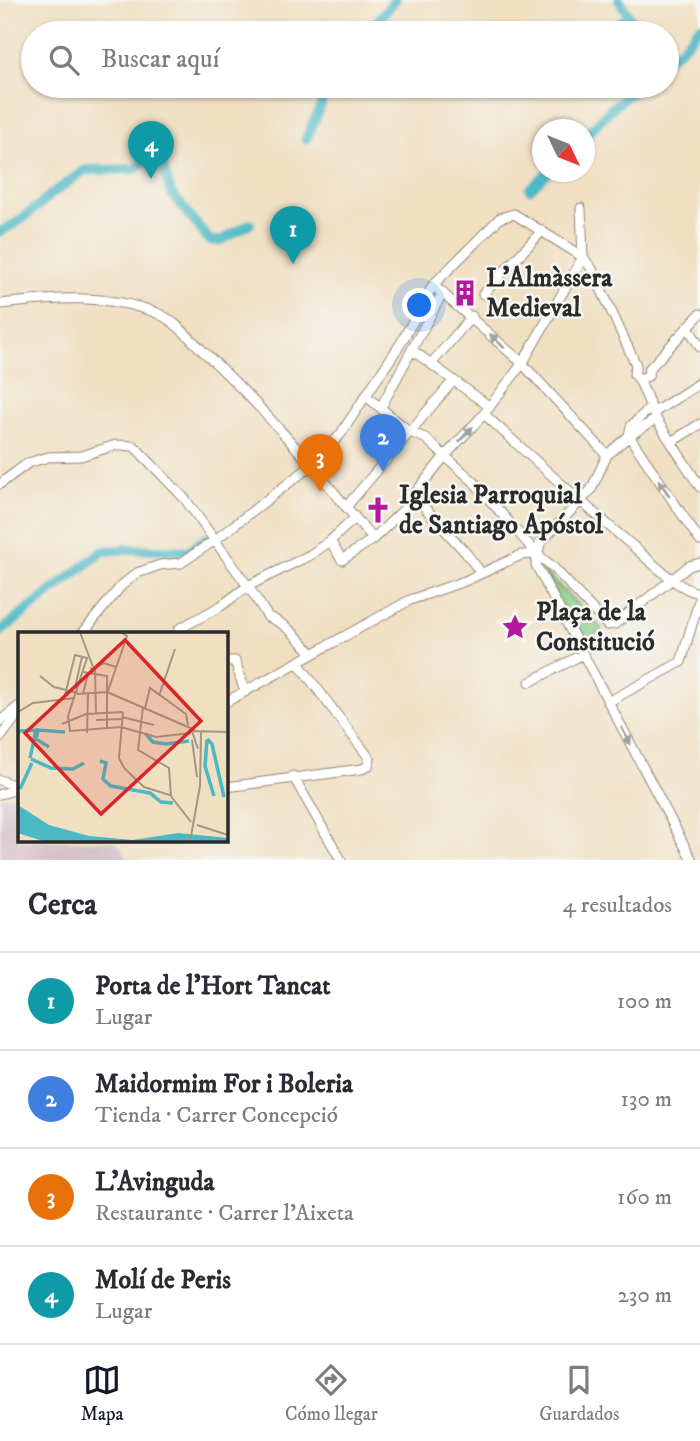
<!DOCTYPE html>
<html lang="es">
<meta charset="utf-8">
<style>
body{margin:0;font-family:"IM FELL DW Pica",serif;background:#f7f7f7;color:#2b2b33}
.compass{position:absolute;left:532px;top:119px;width:63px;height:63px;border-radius:50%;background:#fff;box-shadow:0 2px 5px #0004;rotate:133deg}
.you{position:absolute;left:420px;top:306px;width:24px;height:24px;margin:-18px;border:5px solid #fff;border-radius:50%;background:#1a73e8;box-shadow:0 0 0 10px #1a73e833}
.badge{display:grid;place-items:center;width:46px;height:46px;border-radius:50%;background:#111827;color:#fff;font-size:23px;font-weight:700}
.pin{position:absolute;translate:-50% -58px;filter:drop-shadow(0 2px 4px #0008)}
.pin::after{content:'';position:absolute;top:37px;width:24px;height:21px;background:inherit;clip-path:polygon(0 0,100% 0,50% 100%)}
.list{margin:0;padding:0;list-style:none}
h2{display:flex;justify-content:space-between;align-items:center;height:91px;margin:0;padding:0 28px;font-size:30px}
h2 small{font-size:23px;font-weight:400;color:#7c7c81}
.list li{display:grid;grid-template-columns:46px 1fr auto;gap:21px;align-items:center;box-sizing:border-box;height:98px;padding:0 28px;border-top:2px solid #e1e1e2}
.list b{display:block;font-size:26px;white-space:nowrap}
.list p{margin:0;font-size:23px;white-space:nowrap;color:#7c7c81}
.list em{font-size:23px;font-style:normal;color:#7c7c81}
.icon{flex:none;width:38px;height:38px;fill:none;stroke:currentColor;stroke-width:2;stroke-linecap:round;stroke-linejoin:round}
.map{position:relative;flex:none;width:700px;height:860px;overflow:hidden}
.search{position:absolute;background:#fff;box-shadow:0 2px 5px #0004;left:21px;right:21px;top:21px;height:77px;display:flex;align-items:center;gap:18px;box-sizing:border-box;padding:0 24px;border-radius:38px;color:#7c7c81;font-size:26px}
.sheet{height:483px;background:#fff}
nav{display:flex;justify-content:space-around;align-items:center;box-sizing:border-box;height:98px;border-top:2px solid #e1e1e2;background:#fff;font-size:19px;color:#7c7c81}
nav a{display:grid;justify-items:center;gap:4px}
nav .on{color:#111827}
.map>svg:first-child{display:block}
.industrial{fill:#d2bdc7}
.green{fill:#85cd88;stroke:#587c5a;stroke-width:2}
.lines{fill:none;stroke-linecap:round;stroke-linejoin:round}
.canal{stroke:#4bb8c5;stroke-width:10}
.street-casing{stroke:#8e8576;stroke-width:11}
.street{stroke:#fff;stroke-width:9}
.oneway{fill:#a0a0a0}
.labels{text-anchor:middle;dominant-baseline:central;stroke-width:5;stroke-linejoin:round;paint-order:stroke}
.poi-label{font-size:26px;font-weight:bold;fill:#2b2b2b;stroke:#f6f6f2;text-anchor:start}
.inset-river{fill:none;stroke:#4bb8c5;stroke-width:3.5}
.inset-road{fill:none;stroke:#a19785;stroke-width:2}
.view{fill:#d62828;fill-opacity:0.15;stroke:#d62828;stroke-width:3.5}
.inset-edge{fill:none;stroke:#2b2b2b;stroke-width:3.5}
</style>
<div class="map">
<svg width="700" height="860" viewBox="0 0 700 860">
<rect width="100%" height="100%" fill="#f6f6f2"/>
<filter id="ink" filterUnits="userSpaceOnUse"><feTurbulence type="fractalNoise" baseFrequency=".0143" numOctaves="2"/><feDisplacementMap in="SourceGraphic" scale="14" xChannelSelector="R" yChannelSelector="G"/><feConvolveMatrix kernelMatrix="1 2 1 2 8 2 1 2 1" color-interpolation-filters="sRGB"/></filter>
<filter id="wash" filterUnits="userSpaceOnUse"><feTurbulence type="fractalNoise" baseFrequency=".00686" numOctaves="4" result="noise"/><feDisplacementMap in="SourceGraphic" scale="28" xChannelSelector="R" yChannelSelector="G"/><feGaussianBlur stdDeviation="1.57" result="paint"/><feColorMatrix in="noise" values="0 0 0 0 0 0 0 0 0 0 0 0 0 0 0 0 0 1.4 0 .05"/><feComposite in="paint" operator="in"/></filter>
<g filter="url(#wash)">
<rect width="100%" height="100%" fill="#f0dfc1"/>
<path class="industrial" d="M19 795V841H113L120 846 128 860H0V797Z"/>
<path class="green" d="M541 568 602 629 582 645Z"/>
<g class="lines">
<path class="canal" d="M619 0 640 33
M367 33 395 0
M601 33 623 20 633 33
M667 59 681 49 700 27
M584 137 614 106 640 86
M306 139 321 105 323 86
M530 189 548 172
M0 232 21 220 53 193 85 170 135 169 151 157 163 167 171 193 210 241H220L250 224
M0 632 103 551 129 549 188 551 207 538"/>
</g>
</g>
<g filter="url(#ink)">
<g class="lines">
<g class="street-casing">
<path id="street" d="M433 285 520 361 607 455
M483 294 542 231
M0 304C54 298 105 293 157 313 176 321 191 340 206 354 267 411 320 475 373 539
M688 327 700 347
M412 350 490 407
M431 364 472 316
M636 365 634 374 639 379 656 419 700 487
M639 379 648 376 649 369 700 314
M366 396 410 432 425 438 474 482 537 554 554 568 607 625 615 624 689 566 700 563
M381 407 443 292
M653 413 700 383
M484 414C533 459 583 504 634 547 650 561 680 591 700 593
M656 419 629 436 607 455 591 490 540 543 536 565 692 860
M629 436 700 541
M629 436 631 426 651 407
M671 442 700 424
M0 484 28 463 48 457 81 456 116 445 134 446 185 499 252 592 268 617C286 623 301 640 312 654
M416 498 466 553 481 573
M346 507 453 381
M330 541 342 560 373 539 416 498V492L444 457 484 414 522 364 583 257 581 208
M179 629 221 606 248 586 310 555 330 541 355 518
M82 634 121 586 137 573 160 565 181 563 215 540 312 465 340 435 361 403 401 343 433 285 500 218 514 214 583 257 592 269 636 365
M226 661H235L245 692
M530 682 583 654
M226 702 410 600 465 581 521 555 537 554
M608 702 681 662 700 597
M0 721 19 706
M0 738 19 713
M293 776 341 860
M0 780 10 784H19
M226 787 362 769 368 766 370 759 298 663
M0 794 19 789"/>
</g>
<use href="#street" class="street"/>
</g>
<defs><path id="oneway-solid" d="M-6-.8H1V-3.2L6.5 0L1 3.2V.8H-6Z" transform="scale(1.75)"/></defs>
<g class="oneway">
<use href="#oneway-solid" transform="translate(497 341) rotate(-136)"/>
<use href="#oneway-solid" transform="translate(466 434) rotate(-47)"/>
<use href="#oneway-solid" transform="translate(664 488) rotate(-124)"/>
<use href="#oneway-solid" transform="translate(626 736) rotate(62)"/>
</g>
</g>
<defs>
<g id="building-bare" transform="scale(2.1)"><path d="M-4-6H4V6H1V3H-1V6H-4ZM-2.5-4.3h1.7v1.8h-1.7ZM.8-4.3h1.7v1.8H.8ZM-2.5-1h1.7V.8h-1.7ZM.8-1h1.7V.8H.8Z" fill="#b5179e" stroke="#f6f6f2" stroke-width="2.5" paint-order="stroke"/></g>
<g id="church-bare" transform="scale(2.1)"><path d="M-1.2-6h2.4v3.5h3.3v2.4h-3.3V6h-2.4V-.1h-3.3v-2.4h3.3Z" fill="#b5179e" stroke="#f6f6f2" stroke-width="2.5" paint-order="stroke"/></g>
<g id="sight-bare" transform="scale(2.1)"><path d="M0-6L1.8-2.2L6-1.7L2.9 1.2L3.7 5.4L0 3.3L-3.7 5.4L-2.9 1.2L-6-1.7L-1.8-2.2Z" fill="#b5179e" stroke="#f6f6f2" stroke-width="2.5" paint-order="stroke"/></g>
</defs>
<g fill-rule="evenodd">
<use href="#building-bare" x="465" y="293"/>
<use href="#church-bare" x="378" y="510"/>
<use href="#sight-bare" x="515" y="627"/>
</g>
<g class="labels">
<g class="poi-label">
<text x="486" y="278">L'Almàssera<tspan x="486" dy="30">Medieval</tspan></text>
<text x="399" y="495">Iglesia Parroquial<tspan x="399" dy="30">de Santiago Apóstol</tspan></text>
<text x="536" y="612">Plaça de la<tspan x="536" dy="30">Constitució</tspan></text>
</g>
</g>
<g transform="translate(18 632)">
<rect width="210" height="210" fill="#f0dfc1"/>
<path d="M0 173 31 193 71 204 115 208 160 201 210 206V210H28L0 201Z" fill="#4bb8c5"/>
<path class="inset-river" d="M0 99 18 98 12 126M128 102 135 110 148 112 171 109M189 107 194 112 206 165M189 108 187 134 196 164M31 115 18 107 20 98 47 100M13 127 33 136 55 137 66 131M82 129 88 131 85 147 93 154 132 161 143 170 155 171M2 157 14 131"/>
<path class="inset-road" d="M62 0 75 35M72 36 77 38 78 81M76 36 86 31 98 35M65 40 89 44V97M22 44 36 55 60 61M57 55 64 25M90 59 109 4 102 0M89 60 177 98M59 62 89 60M65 62 70 41M141 64 157 17M46 67 57 23 69 26 50 84 52 99 103 95 138 105 173 101M125 75 120 118 151 136 153 164M127 76 132 56 168 82 170 93M0 80 15 71 57 66M105 80 101 126 106 136 126 155 152 163 173 190M104 85 136 93M78 88 104 87M44 92 68 82 105 80M69 101 70 62M174 108 179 145M180 117 174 99 210 100M179 193 210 203M172 210 182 154 183 100"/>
<path class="view" d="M107 8 183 89 83 182 7 101Z"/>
<rect width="210" height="210" class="inset-edge"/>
</g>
</svg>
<svg class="compass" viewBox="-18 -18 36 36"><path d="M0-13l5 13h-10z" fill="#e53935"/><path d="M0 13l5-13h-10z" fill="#7c7c81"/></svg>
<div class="you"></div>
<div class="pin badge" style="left:293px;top:264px;background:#0f9aa8">1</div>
<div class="pin badge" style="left:383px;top:472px;background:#3f7fe0">2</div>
<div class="pin badge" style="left:320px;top:492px;background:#e8710a">3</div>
<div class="pin badge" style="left:151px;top:179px;background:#0f9aa8">4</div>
<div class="search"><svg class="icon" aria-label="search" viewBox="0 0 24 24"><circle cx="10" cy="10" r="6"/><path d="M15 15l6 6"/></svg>Buscar aquí</div>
</div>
<section class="sheet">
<h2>Cerca<small>4 resultados</small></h2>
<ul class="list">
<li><span class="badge" style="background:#0f9aa8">1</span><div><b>Porta de l'Hort Tancat</b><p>Lugar</p></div><em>100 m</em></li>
<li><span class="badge" style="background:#3f7fe0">2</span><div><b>Maidormim For i Boleria</b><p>Tienda · Carrer Concepció</p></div><em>130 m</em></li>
<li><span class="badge" style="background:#e8710a">3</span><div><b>L'Avinguda</b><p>Restaurante · Carrer l'Aixeta</p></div><em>160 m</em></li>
<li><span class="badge" style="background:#0f9aa8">4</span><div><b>Molí de Peris</b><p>Lugar</p></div><em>230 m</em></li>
</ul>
</section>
<nav>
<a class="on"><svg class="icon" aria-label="map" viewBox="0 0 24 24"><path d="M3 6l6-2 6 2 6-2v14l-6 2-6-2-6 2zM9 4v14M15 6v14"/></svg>Mapa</a>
<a><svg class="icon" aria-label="directions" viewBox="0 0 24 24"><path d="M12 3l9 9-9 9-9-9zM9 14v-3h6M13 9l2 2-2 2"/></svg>Cómo llegar</a>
<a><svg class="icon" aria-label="saved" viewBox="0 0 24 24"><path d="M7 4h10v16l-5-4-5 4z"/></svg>Guardados</a>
</nav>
